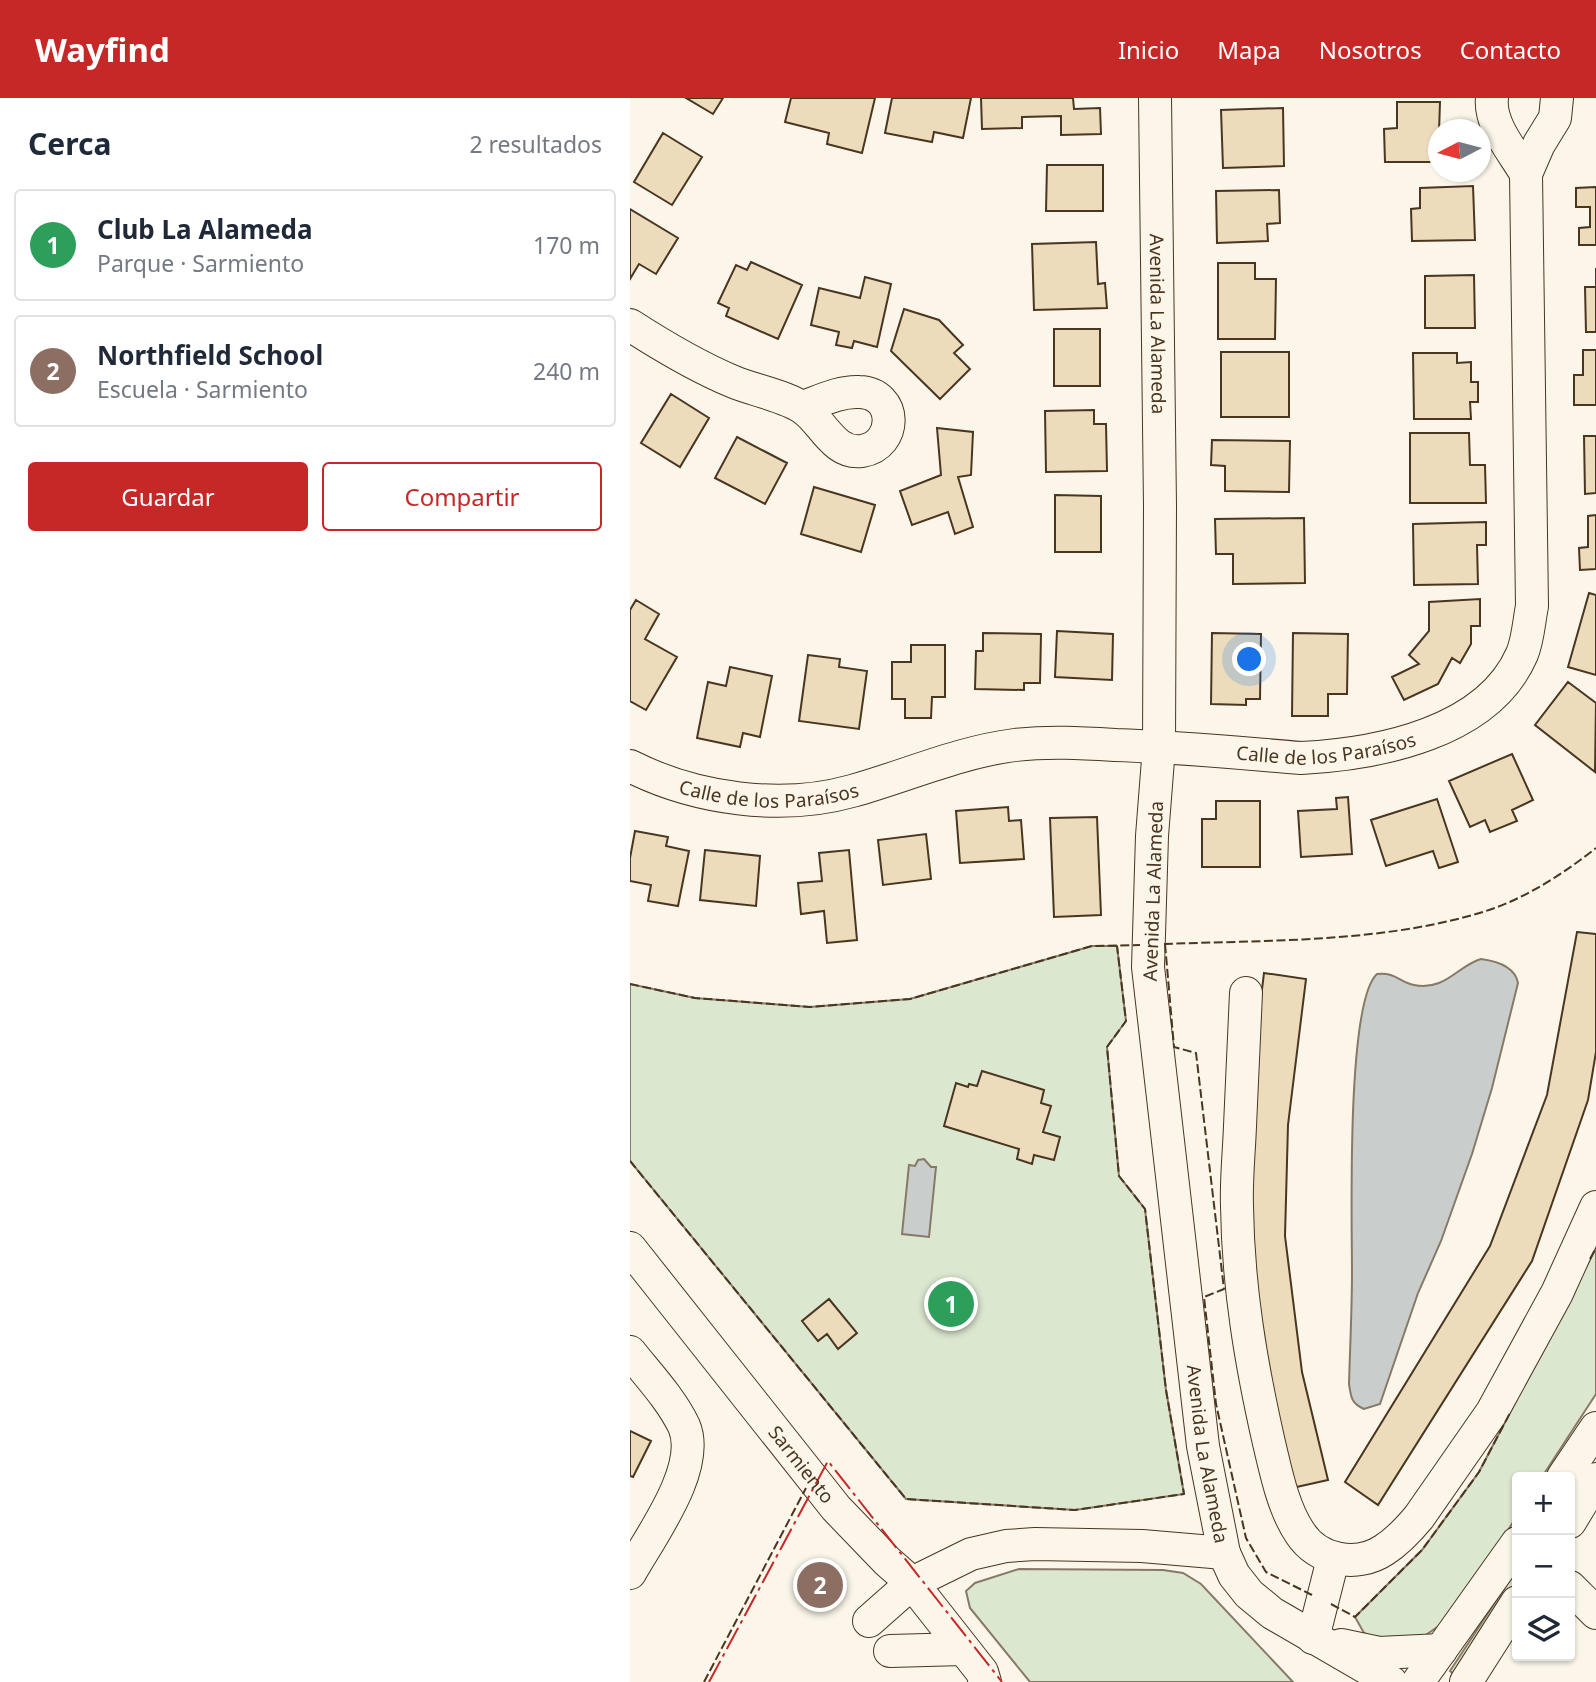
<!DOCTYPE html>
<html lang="es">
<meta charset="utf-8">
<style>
body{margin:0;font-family:"Noto Sans",sans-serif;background:#f6f6f7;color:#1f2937}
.controls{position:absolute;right:21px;bottom:21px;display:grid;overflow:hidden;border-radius:7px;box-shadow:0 2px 5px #0004}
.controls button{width:63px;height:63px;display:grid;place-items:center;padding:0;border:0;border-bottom:2px solid #e0e1e3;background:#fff;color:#1f2937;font:35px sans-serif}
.compass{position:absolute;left:798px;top:21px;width:63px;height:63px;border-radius:50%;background:#fff;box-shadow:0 2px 5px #0004;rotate:264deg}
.you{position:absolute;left:620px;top:562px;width:24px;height:24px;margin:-18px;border:5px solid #fff;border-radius:50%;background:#1a73e8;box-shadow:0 0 0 10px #1a73e833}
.badge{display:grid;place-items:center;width:46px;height:46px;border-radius:50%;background:#c62828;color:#fff;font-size:23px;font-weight:700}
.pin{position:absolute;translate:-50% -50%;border:4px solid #fff;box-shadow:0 2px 7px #0006}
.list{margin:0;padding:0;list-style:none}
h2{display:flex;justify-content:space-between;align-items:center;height:91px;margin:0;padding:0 28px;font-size:30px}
h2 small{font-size:23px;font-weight:400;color:#747a83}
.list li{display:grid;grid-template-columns:46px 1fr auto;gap:21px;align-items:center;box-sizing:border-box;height:112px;margin:0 14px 14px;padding:0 14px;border:2px solid #e0e1e3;border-radius:7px}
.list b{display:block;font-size:26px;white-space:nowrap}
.list p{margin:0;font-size:23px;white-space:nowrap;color:#747a83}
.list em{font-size:23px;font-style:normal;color:#747a83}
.actions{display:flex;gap:14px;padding:21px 28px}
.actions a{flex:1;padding:16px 0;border:2px solid #c62828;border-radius:7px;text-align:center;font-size:24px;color:#c62828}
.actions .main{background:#c62828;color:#fff}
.icon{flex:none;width:38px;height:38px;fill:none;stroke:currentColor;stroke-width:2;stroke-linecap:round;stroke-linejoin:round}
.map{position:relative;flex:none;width:966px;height:1584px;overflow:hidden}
header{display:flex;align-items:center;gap:42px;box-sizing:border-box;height:98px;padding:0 35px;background:#c62828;color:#fff}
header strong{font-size:33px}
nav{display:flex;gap:38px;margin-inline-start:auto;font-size:24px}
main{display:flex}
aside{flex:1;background:#fff}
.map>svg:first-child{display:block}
.green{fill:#dce7d0;stroke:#887966;stroke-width:2}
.water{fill:#c9cecd;stroke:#887966;stroke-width:2}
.building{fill:#ecdcbc;stroke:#4a3520;stroke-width:2}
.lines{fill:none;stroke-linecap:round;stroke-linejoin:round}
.minor-casing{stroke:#4a3520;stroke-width:34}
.minor{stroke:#fbf6e9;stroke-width:32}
.fence{stroke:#4a3520;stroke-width:2;stroke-dasharray:9 3.5;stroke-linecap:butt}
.power{stroke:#c62828;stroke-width:2;stroke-dasharray:24 5 3.5 5;stroke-linecap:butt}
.labels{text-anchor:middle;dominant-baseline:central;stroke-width:5;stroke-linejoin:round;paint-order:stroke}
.street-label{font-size:19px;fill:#4a3520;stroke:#fbf6e9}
</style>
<header>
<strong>Wayfind</strong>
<nav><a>Inicio</a><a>Mapa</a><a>Nosotros</a><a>Contacto</a></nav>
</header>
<main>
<aside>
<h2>Cerca<small>2 resultados</small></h2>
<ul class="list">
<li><span class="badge" style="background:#2e9e5b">1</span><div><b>Club La Alameda</b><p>Parque · Sarmiento</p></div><em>170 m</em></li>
<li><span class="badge" style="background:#8d6e63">2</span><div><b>Northfield School</b><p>Escuela · Sarmiento</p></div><em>240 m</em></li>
</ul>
<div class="actions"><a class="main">Guardar</a><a>Compartir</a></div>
</aside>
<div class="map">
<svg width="966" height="1584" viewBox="0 0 966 1584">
<rect width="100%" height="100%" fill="#fbf6e9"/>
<path class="green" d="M462 848H487L496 923 477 949 489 1078 515 1111 536 1292 554 1396 445 1412 276 1401 0 1063V886L65 900 180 909 280 901Z
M966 1150V1296L912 1379H887V1418L848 1479 813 1525 790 1541 742 1539 734 1535 725 1519 792 1452 849 1374Z
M389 1471 533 1472 553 1475 571 1486 663 1584H400L340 1510 336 1493 345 1485Z
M887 1471V1485L826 1578 820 1573Z"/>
<path class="water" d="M851 861C866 863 885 869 888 885L862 990 842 1056 811 1143 788 1195 750 1306 734 1311C721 1305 721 1299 719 1286 720 1249 722 1212 722 1174 722 1125 716 904 747 876 766 874 769 884 784 887 816 893 827 868 851 861Z
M294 1061 301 1069H306L299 1139 272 1136 279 1067 285 1068 288 1062Z"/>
<path class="building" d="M56 0H93L83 16Z
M161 0H245L232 55 197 46 199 35 155 24Z
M262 0H341L333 40 304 34 302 44 255 35Z
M351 0H443L444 11 470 10 471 36 431 37V18L392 19V30L352 31Z
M767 4H810L808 64H755L754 31 767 30Z
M653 10 654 68 593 70 591 12Z
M33 35 72 59 42 107 4 84Z
M417 67H473V113H416Z
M843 88 845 142 782 143 781 111 790 110V90Z
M966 89V147H949V130L960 129V109H946V90Z
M649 92 650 125 637 126 638 143 587 145 586 93Z
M0 111 48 140 26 176 9 166 0 181Z
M466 144 468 186 475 185 477 210 404 212 402 146Z
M121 164 172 187 148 241 96 218 99 210 88 205 106 167 117 172Z
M588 165H625V181H646L645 241H588Z
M966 170V234H956L955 189H966Z
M844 177 845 230H795V178Z
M235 179 261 186 247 249 224 243 222 250 206 247 209 234 181 227 189 190 230 200Z
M274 211 309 222 333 247 324 255 340 271 310 301 261 253Z
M424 231H470V288H424Z
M953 252H966V307H944V277H953Z
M591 254H659V319H591Z
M783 255H827V265L841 264V284H848V304H840L841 321H784Z
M41 296 79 320 50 369 11 345Z
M464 312V326H476L477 373 416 374 415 313Z
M307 330 343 334 341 377 328 379 343 429 325 436 318 414 282 427 270 393 311 377Z
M780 335H839L840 367H855L856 405H780Z
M954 338H966V395L955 396Z
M107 339 157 365 135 406 85 380Z
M582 342 660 343 659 394 595 393V368L581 367Z
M184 389 245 407 231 454 171 436Z
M425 397 471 398V454H425Z
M966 417V471L950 472 949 450 958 449V418Z
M674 420 675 485 603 486V456H586L585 421Z
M856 424V447H847L848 486 784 487 783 426Z
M959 495 966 497V577L938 569Z
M850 501V528H841V546L830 565 822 560 808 586 774 602 762 579 789 566 779 557 799 533V504Z
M6 502 29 516 15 541 47 559 16 612 0 603V512Z
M427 533 483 536 482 582 425 579Z
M353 535 411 536 410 585H394V592L345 591 346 553H353Z
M582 535 631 536 630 601H616V607L581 606Z
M663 535 718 536 717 596H698V618H662Z
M281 547H315V599H302L301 620H275V601H262V564H281Z
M178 557 210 561 209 569 237 573 229 631 169 623Z
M100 569 142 578 130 639 113 635 110 649 67 640 78 584 96 588Z
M938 584 966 605 965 674 905 627Z
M882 656 903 702 882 712 887 723 860 734 855 722 840 729 819 683Z
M718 699 722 756 671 759 668 713 707 711 706 700Z
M807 701 828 764 809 770 803 753 756 768 741 722Z
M586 703H630V769H572V721H586Z
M378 709 379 723 391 722 394 761 330 765 326 713Z
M467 719 471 817 424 819 420 720Z
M5 733 38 739 36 748 59 753 48 808 18 803 21 787 0 783V760Z
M296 736 301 781 253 787 248 742Z
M75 752 130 758 126 808 70 802Z
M219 752 227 842 197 845 194 813 171 816 168 785 192 783 189 755Z
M947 834 966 836V954L958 1002 902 1163 748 1407 715 1384 860 1148 917 997Z
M634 875 676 881 658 1027 655 1138 672 1274 698 1382 662 1390 638 1279 619 1140 616 1023Z
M352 973 414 992 411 1005 421 1008 413 1034 430 1039 424 1062 404 1057 402 1066 387 1061 389 1051 314 1028 326 985 338 989 339 986 347 988Z
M199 1201 227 1235 208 1251 197 1236 188 1243 172 1223Z
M0 1333 21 1343 3 1379 0 1378Z"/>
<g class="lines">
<g class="minor-casing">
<g id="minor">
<path id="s1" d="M525 0 530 408 529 649 522 738 518 869 573 1348 594 1455 604 1477 619 1496 642 1515 761 1584"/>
<path d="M862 0C859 27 883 53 896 76"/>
<path d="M0 227C31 247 70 270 104 284 123 292 159 299 174 311 193 324 204 357 232 353 268 347 268 295 229 294 210 293 190 303 173 309"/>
<path id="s2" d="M0 668C65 701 151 713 222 693 276 678 329 654 385 647 419 643 452 645 486 647 548 649 609 655 671 660 748 656 858 635 892 556 898 542 899 523 902 508L896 76 909 46 925 20 927 0"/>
<path d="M616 895C614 940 612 984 610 1028 609 1055 606 1082 607 1108 608 1189 621 1266 639 1345 646 1374 653 1410 670 1435 688 1463 727 1470 754 1452 768 1443 779 1431 789 1419L862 1314 927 1195 966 1109"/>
<path id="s3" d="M0 1150 206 1410 257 1463 282 1485 352 1574 355 1584"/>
<path d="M0 1254C19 1278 41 1301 54 1328 72 1370 20 1439 0 1475"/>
<path d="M933 1379 966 1330"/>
<path d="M940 1424 966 1381"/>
<path d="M940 1489 966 1515"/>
<path d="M239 1523 282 1485 341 1456 376 1448 405 1446 512 1448 594 1455"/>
<path d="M683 1540 703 1461"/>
<path d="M711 1547 749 1555 811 1552"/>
<path d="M260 1553 333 1551"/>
<path d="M788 1584 887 1445"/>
<path d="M836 1584 887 1504"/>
</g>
</g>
<use href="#minor" class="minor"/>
<path class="fence" d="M534 846C640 842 754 845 856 813 896 800 933 776 966 750
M535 846 544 949 566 955 594 1191 574 1199 586 1306 616 1440 636 1474 682 1497
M0 886 65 900 180 909 280 901 462 848 510 847
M0 1063 276 1401 445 1412 554 1396 536 1292 515 1111 489 1078 477 949 496 923 487 848
M960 1161 966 1150
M701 1506 725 1519 792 1452 849 1374 881 1313
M74 1584 176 1390"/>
<path class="power" d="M79 1584 198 1363 372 1584"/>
</g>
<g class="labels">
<g class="street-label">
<text stroke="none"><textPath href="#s1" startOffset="226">Avenida La Alameda</textPath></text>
<text stroke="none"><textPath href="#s2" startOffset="710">Calle de los Paraísos</textPath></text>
<text stroke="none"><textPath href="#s2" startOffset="144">Calle de los Paraísos</textPath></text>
<text transform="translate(523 793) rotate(-88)">Avenida La Alameda</text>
<text stroke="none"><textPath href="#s1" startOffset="1360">Avenida La Alameda</textPath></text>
<text stroke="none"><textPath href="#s3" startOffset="276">Sarmiento</textPath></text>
</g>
</g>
</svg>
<div class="controls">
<button>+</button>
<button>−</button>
<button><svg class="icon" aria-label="layers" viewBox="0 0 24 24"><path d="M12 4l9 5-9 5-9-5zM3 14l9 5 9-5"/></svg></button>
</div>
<svg class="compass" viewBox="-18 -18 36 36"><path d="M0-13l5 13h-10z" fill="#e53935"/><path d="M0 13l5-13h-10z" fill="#747a83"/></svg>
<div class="you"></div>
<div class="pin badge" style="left:321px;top:1206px;background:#2e9e5b">1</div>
<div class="pin badge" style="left:190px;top:1487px;background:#8d6e63">2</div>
</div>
</main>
